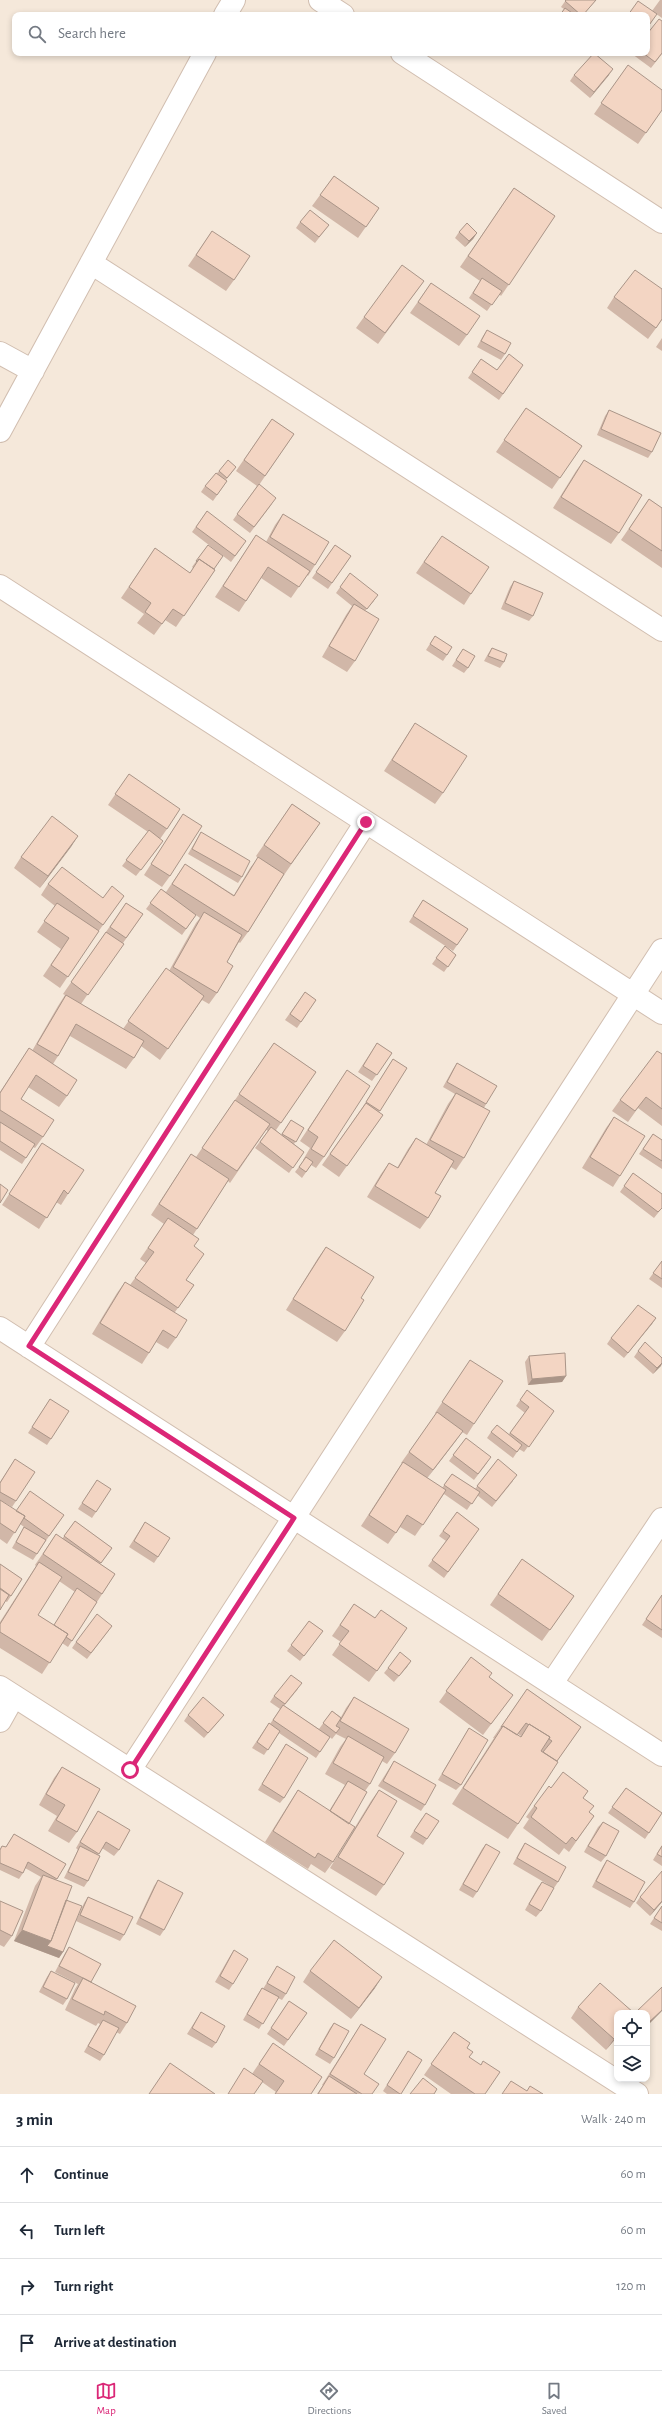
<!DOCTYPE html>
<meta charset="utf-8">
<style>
body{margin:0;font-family:"Alegreya Sans",sans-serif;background:#f6f6f7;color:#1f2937}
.controls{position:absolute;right:12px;bottom:12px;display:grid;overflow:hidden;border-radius:8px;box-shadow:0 2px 6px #0003}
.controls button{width:36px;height:36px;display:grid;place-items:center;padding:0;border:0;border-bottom:1px solid #e0e1e3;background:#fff;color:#1f2937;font:20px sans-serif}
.stop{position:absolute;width:12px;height:12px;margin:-9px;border:3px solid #db2777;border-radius:50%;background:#fff}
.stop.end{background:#db2777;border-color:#fff;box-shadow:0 1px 4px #0008}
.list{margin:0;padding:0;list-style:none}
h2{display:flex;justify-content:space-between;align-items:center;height:52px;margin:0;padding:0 16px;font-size:17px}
h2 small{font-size:13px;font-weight:400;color:#747a83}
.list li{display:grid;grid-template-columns:26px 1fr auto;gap:12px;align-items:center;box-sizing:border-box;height:56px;padding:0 16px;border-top:1px solid #e0e1e3}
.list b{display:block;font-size:15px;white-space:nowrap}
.list em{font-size:13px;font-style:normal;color:#747a83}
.icon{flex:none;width:22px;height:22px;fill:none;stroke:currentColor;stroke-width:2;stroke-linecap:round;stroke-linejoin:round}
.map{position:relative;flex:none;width:662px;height:2094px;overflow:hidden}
.search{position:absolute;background:#fff;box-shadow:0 2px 6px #0003;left:12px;right:12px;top:12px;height:44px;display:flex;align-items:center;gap:10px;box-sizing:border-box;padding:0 14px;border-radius:8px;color:#747a83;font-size:15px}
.sheet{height:276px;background:#fff}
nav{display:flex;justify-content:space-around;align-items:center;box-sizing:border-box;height:56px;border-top:1px solid #e0e1e3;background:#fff;font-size:11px;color:#747a83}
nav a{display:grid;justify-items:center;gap:2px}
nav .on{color:#db2777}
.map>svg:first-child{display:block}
.residential{fill:#f5e8da;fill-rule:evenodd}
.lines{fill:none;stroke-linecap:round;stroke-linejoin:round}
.minor-casing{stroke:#d1beb0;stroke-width:24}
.minor{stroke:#fff;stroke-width:22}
.wall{fill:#d1b7a8;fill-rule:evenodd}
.shaded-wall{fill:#aa9588}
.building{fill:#f3d5c3;stroke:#aa9588}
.route{stroke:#db2777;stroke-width:5}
</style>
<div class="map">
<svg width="662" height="2094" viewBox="0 0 662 2094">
<rect width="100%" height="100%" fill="#fdf6ec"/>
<path class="residential" d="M0 0H662V2094H0ZM15 15H647V53H15ZM617 2013H647V2079H617Z"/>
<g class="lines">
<g class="minor-casing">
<path id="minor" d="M320 0 343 15
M225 15 234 0
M402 53 662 222
M91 263 662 630
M0 353 33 371
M0 431 205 53
M0 586 662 1013
M0 1328 662 1755
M29 1347 366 822
M552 1683 662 1519
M0 1687 637 2094
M0 1721 14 1696
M130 1770 662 950"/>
</g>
<use href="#minor" class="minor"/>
</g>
<path class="wall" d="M566 0H596L583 15H560L564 9 561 7Z
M660 0H662V18L652 11Z
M633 53H647L662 54 651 68 632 54Z
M628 65 662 110 638 144 594 114Z
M574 75H609L590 98 570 81Z
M334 176 379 208 358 238 312 206Z
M514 188 555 216 501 296 499 294 487 311 469 298 480 281 460 267Z
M300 222 329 225 315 243 296 228Z
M212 231 234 280 226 291 188 266Z
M459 232 477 233 473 239 465 247 455 238Z
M424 281 378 344 356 328 364 317Z
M431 283 467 335 459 346 410 313Z
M614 297 662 320 648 339 607 308Z
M487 330 505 354 501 360 477 347 483 336Z
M662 338V351L656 347Z
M481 359 497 370 523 365 499 400 468 378Z
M526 408 582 446 552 489 496 452Z
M609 410 652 452 648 458 597 435 605 416Z
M272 419 294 434 259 485 272 504 250 533 233 520 257 486 236 471Z
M584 460 619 533 611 544 553 508 576 471Z
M236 467 226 480 227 481 213 501 201 492 205 486 219 471Z
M649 499 662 508V568L621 540Z
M207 511 242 547 231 562 192 532Z
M283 514 315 565 308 576 307 575 291 598 261 578 239 612 215 597 256 535 266 542 275 525Z
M208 545 214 569 215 570 176 627 165 620 154 635 137 623 144 614 121 598 155 548 190 573 193 568 192 567Z
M335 545 351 556 328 589 312 578Z
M434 547 471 594 464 605 416 573Z
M350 573 374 601 365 611 355 661 347 672 322 657 346 615 352 606 336 593Z
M514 581 533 616 529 621 501 609 510 587Z
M435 636 447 655 443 661 426 650Z
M492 648 504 662 500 668 484 661 488 654Z
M463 649 468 668 464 673 452 666Z
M415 723 443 793 435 804 384 771Z
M129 774 167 829 160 839 159 847 136 876 122 866 148 832 108 805Z
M292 804 320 823 284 875 248 932 240 943 239 942 227 962 217 993 209 1004 202 1000 160 1060 141 1046 134 1058 126 1069 70 1036 58 1056 53 1064 67 1096 59 1107 28 1087 21 1099 43 1137 35 1148 33 1147 22 1164 0 1150V1092L29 1048 32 1051 58 1006 65 995 63 994 126 903 143 914 81 1004 123 1029 166 968 169 971 196 923 200 918 196 915 182 935 146 909 161 889 166 892 185 864 234 895 250 868 258 858 256 856Z
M183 814 170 876 162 887 144 875Z
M201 832 242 877 238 883 188 854Z
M78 836 40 888 14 868 21 857Z
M48 884 103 898 124 896 98 932 60 988 43 976 61 949 37 932 55 906 41 895Z
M423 900 468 929 453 951 409 922Z
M445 946 456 955 444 972 432 964Z
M305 992 316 1000 297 1028 285 1020Z
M274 1043 316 1072 276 1130 281 1135 291 1120 304 1128 294 1144 304 1152 289 1173 255 1148 268 1131 266 1130 230 1183 228 1181 193 1235 194 1246 186 1280 194 1285 175 1312 176 1338 168 1349 156 1342 142 1364 92 1334 117 1293 125 1282 130 1285 146 1263 140 1259 164 1224 151 1215 191 1154 196 1157Z
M377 1043 392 1053 372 1081 358 1072Z
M662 1054V1126L638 1108 628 1122 612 1111 620 1100Z
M393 1059 407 1068 379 1112 383 1115 339 1177 322 1165 362 1108Z
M457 1063 486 1104 484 1108 464 1158 456 1170 451 1167 435 1193 428 1218 420 1229 367 1197 381 1174 389 1163 397 1168 408 1149 416 1138 426 1145 448 1104 455 1094 443 1087 453 1069Z
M347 1070 324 1157 316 1168 311 1165 302 1178 295 1172 304 1160H303L310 1148 300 1141Z
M614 1117 620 1176 613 1187 582 1168 606 1128Z
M653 1134 662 1140V1169L639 1154Z
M42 1143 68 1194 61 1205 56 1202 39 1229 2 1205Z
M633 1173 662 1194V1208L654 1218 620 1192Z
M326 1247 361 1298 345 1331 337 1342 286 1310 318 1258Z
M662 1261V1288L649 1279Z
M656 1318 624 1358 607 1344 611 1338Z
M638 1351 662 1358V1364L653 1374 634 1357Z
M529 1356 566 1376 562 1382 528 1385 525 1362Z
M463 1371 474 1424 467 1435 462 1432 427 1478 442 1488 452 1474 475 1489 498 1459 513 1481 492 1507 477 1495 467 1510 444 1494 415 1536 400 1527 388 1544 361 1526 402 1463H401L436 1414 435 1413Z
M527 1390 554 1411 524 1452 519 1449 513 1458 487 1438 491 1432 509 1434 525 1413 516 1406Z
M50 1399 51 1439 47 1445 28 1433Z
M466 1438 487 1463 474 1480 449 1461Z
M15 1459 16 1501 12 1507 0 1500V1482Z
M97 1480 96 1512 92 1518 78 1509Z
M0 1500 16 1511 64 1515 45 1542 33 1560 12 1548 24 1527 20 1524 7 1544 0 1539Z
M457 1512 479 1529 444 1578 428 1566 446 1541 439 1536Z
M75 1521 112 1548 100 1564 115 1574 68 1647 62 1643 42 1674 0 1648V1622L36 1566 35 1565 56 1534 62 1539ZM59 1581 75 1592 54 1625 38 1615Z
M145 1522 158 1557 154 1563 129 1547Z
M522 1559 574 1596 542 1641 490 1605Z
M0 1564 22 1579 7 1602 5 1601 0 1610Z
M662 1595V1638L642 1625Z
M354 1604 375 1618 407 1628 369 1682 332 1655 341 1642 332 1636Z
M309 1621 323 1631 300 1661 287 1651Z
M112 1626 87 1659 72 1648 76 1642Z
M471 1657 489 1677 513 1695 483 1735 439 1702Z
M411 1661 394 1682 384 1673 388 1668Z
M298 1689 284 1706 319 1729 332 1711 341 1717 346 1708 354 1697 395 1753 387 1764 382 1761 370 1784 365 1791 349 1824 333 1862 325 1873 311 1864 308 1869 265 1842 290 1802 298 1790 329 1811 345 1785 325 1774 340 1747 346 1739 336 1734 332 1739 330 1737 316 1758 279 1733 264 1755 252 1748 269 1723 270 1724 280 1709 270 1702 274 1696Z
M527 1689 581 1727 557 1761 518 1824 508 1839 452 1804 494 1738H493ZM518 1734 521 1736 520 1737 517 1735Z
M188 1715 219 1721 204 1738 184 1721Z
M469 1728 461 1785 456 1790 438 1780Z
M286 1744 284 1798 280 1803 258 1790Z
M394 1761 425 1805 421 1811 378 1786Z
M62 1767 77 1832 69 1843 48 1831 57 1816 39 1805 54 1778Z
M551 1788 588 1791 583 1798 589 1812 594 1816 569 1852 564 1848 559 1855 523 1828 529 1819 526 1817 534 1806Z
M626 1788 662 1813 645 1839 608 1813Z
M379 1790 377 1836 384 1885 376 1896 330 1868 371 1801Z
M98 1811 119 1850 114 1856 102 1848 98 1855 88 1881 84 1887 64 1878 78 1850 76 1848Z
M422 1818 427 1839 423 1845 410 1837Z
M603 1822 606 1856 601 1862 584 1852 598 1827Z
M14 1834 66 1864 56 1880 66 1900 63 1952 59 1958 14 1941 35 1886 41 1877 25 1868 23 1873 19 1879 0 1870V1849L2 1846 6 1847Z
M525 1843 558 1882 554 1888 513 1864 521 1849Z
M486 1844 477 1892 473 1898 459 1890 482 1849Z
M662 1845V1866L653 1860Z
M607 1860 634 1902 630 1908 592 1887 603 1866Z
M158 1880 164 1930 160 1936 136 1924 154 1886Z
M542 1882 541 1911 536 1917 525 1910 538 1887Z
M88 1897 124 1935 120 1941 76 1921 84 1903Z
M640 1897 662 1902 650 1916 636 1903Z
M0 1901 12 1936 4 1947 0 1945Z
M662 1906V1931L650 1924Z
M69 1947 91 1982 127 2023 120 2034 116 2032 104 2055 100 2061 84 2052 100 2024 98 2023 96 2026 65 2010 75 1989 78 1984 55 1972 65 1953Z
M234 1950 233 1984 229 1990 215 1982 230 1956Z
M277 1966 286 1994 282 2000 278 1998 259 2029 243 2020 258 1994 262 1988 263 1989Z
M51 1971 67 1999 63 2005 39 1992 47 1977Z
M310 1971 375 1988 351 2019 303 1982Z
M289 2001 307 2013 284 2046 267 2034Z
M578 2007 617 2013V2037L606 2050 571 2018Z
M201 2012 216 2043 212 2048 187 2034Z
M334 2023V2058L330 2064 315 2055 330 2028Z
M361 2024 364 2074 372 2094H317L323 2085H322L354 2035Z
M454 2032 467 2048 469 2057 485 2094H451L424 2075Z
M273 2043 311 2094H275L276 2092 262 2082 252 2074Z
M408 2051 401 2094H387L383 2091Z"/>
<path class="shaded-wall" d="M613 69 609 75 590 98 594 92Z
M477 233 473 239 465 247 469 241Z
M78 836 71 847 40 888 48 876Z
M656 1318 652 1324 624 1358Z
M662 1363 661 1366 653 1374 657 1368Z
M566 1376 562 1382 528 1385 532 1379Z
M463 1431 455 1442 425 1481 433 1470Z
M411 1661 407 1667 394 1682 399 1676Z
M662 1901V1902L650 1916 654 1910Z
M22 1930 51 1941 63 1952 59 1958 14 1941Z
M382 1977 375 1988 351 2019 359 2008Z
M662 2010V2011L647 2026V2024Z
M617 2035V2037L606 2050 614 2039Z"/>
<path class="building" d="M566 0H596L583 15H581L565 1Z
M638 1 657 14 647 28V15H628Z
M565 8 575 15H560Z
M659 19 662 21V53L655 62 643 53H647V34Z
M594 53 613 69 594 92 574 75Z
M628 65 662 90V110L646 133 601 103Z
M334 176 379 208 366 227 320 195Z
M514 188 555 216 509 285 468 256Z
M310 210 329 225 319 237 300 222Z
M467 223 477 233 469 241 459 232Z
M212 231 250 256 234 280 196 255Z
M402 265 424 281 385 333 364 317Z
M635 270 662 289V319L656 328 614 297Z
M482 278 502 291 492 305 473 293Z
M431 283 480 316 467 335 418 302Z
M487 330 511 343 505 354 481 341Z
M509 354 523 365 503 394 472 372 481 359 497 370Z
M526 408 582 446 560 478 504 440Z
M609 410 661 433 652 452 601 429Z
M272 419 294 434 265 476 244 460Z
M228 460 236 467 227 478 219 471Z
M584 460 642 495 619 533 561 497Z
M216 473 227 481 217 495 205 486Z
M259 484 276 498 254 527 237 514Z
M649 499 662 508V551L629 529Z
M207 511 246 541 235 556 196 527Z
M283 514 329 542 315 565 270 537Z
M256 535 310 571 299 587 268 567 246 601 223 586Z
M442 536 489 567 471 594 424 562Z
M208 545 223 556 214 569 199 559 197 562 196 561Z
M335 545 351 556 332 583 316 572Z
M155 548 190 573 199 559 215 570 184 616 173 609 162 624 145 612 151 603 129 587Z
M350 573 378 595 367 609 340 587Z
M514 581 543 593 533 616 505 603Z
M354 604 379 619 355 661 329 646Z
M435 636 452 647 447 655 430 644Z
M492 648 507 654 504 662 488 656Z
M463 649 475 656 468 668 456 660Z
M415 723 467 756 443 793 392 760Z
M129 774 180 809 167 829 115 794Z
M292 804 320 823 291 864 264 845Z
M183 814 202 826 170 876 151 864Z
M52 816 78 836 48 876 21 857Z
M149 830 163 841 141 870 126 860Z
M201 832 250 861 242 877 192 849Z
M258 857 284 874 248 932 172 884 185 864 234 896Z
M62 867 103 898 112 886 124 896 103 925 48 884Z
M161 889 196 915 186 929 150 903Z
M423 900 468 929 457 945 413 916Z
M57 903 99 931 68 977 51 965 69 938 44 921Z
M126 903 143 914 126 938 110 927Z
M204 912 242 935 227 962 233 966 217 993 173 967Z
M106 932 124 944 88 995 71 982Z
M445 946 456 955 448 967 436 958Z
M166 968 204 996 168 1049 128 1021Z
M305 992 316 1000 301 1022 290 1014Z
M66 995 144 1041 134 1058 76 1024 58 1056 37 1044Z
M274 1043 316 1072 281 1123 239 1094Z
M377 1043 392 1053 377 1075 363 1066Z
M29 1048 77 1080 67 1096 36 1075 21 1099 54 1120 43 1137 0 1110V1093Z
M657 1051 662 1054V1109L646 1097 635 1111 620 1100Z
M393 1059 407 1068 380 1111 366 1102Z
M457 1063 497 1086 486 1104 447 1082Z
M347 1070 370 1086 324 1157 311 1149 318 1137 308 1130Z
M456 1093 490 1111 464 1158 430 1140Z
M235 1100 270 1124 237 1171 202 1148Z
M366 1103 383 1115 347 1166 330 1154Z
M614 1117 645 1136 620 1176 590 1157Z
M291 1120 304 1128 296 1142 282 1134Z
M0 1122 35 1144 26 1158 0 1141Z
M271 1127 304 1152 293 1168 260 1142Z
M653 1134 662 1140V1161L643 1149Z
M416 1138 454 1161 435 1193 441 1196 428 1218 375 1186 389 1163 398 1168Z
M42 1143 84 1170 68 1194 64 1190 47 1218 9 1194Z
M191 1154 229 1179 197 1229 159 1204Z
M306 1157 313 1162 306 1172 299 1167Z
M633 1173 662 1194V1208L658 1212 624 1186Z
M0 1184 8 1190 0 1203Z
M168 1218 199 1239 194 1246 204 1254 186 1280 194 1285 178 1308 135 1278 154 1252 148 1248Z
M326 1247 374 1277 361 1298 364 1300 345 1331 293 1299Z
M662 1261V1279L653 1273Z
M125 1282 187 1320 176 1338 163 1330 149 1353 100 1323Z
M638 1305 656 1318 628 1353 611 1338Z
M645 1342 662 1358V1363L657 1368 638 1351Z
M565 1353 566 1376 532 1379 529 1356Z
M470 1360 503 1381 474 1424 442 1402Z
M527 1390 554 1411 529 1447 510 1433 529 1407 520 1400Z
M50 1399 69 1411 51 1439 32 1427Z
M437 1412 463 1431 433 1470 409 1452Z
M497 1425 522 1445 517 1452 491 1432Z
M466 1438 491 1457 478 1474 453 1455Z
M15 1459 35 1472 16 1501 0 1492V1483Z
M498 1459 517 1475 496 1501 477 1486Z
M403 1462 446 1490 423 1525 407 1515 396 1533 369 1515Z
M452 1474 480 1492 472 1504 444 1485Z
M97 1480 111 1489 96 1512 82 1503Z
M30 1491 64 1515 49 1536 24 1518 25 1516 16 1511Z
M0 1500 25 1516 15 1533 0 1523Z
M457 1512 479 1529 448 1572 432 1560 450 1536 443 1531Z
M75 1521 112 1548 101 1563 64 1536Z
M145 1522 170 1538 158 1557 134 1541Z
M24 1527 46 1540 37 1554 16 1542Z
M56 1534 115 1574 102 1594 43 1554Z
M522 1559 574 1596 550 1630 498 1594Z
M39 1562 62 1577 38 1615 68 1634 50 1663 0 1632V1624Z
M0 1564 22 1579 11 1596 0 1588Z
M77 1588 97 1602 72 1641 66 1637 68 1634 54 1625Z
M0 1589 9 1595 0 1610Z
M662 1595V1630L646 1619Z
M354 1604 375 1618 381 1610 407 1628 377 1671 339 1644 349 1631 340 1625Z
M97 1614 112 1626 91 1653 76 1642Z
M309 1621 323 1631 304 1656 291 1645Z
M400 1652 411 1661 399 1676 388 1668Z
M471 1657 492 1673 489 1677 513 1695 491 1724 446 1691Z
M291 1675 302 1683 285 1704 274 1696Z
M527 1689 581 1727 557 1761 543 1752 552 1741 549 1739 550 1737 529 1724V1725L526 1723 517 1735 503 1726 502 1727H501Z
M203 1697 224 1715 208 1733 188 1715Z
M354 1697 409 1729 395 1753 340 1721Z
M283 1705 330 1737 320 1752 273 1720Z
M332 1711 341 1718 336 1726 340 1728 336 1733 323 1723Z
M269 1723 280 1731 268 1750 257 1742Z
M529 1724 550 1737 541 1751 558 1762 518 1824 463 1788 503 1726 521 1737Z
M469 1728 488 1740 461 1785 442 1774Z
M348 1736 384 1757 370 1784 333 1763Z
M286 1744 308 1758 284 1798 262 1784Z
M394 1761 436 1785 425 1805 383 1781Z
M62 1767 100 1789 77 1832 56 1820 65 1805 46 1794Z
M563 1772 588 1791 583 1798 594 1806 589 1812 594 1816 576 1841 572 1837 566 1844 531 1817 537 1808 534 1806 549 1786 551 1788Z
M348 1781 367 1792 349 1824 330 1811Z
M626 1788 662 1813 649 1833 612 1807Z
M298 1790 355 1827 333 1862 318 1853 315 1858 273 1831Z
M379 1790 397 1801 377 1836 404 1853 384 1885 338 1857Z
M98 1811 130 1830 119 1850 106 1842 99 1854 80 1842Z
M426 1813 439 1821 427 1839 414 1831Z
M603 1822 619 1831 606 1856 588 1846Z
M14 1834 66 1864 57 1879 28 1862 23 1873 0 1863V1850L2 1846 6 1847Z
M525 1843 566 1867 558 1882 517 1858Z
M486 1844 500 1852 477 1892 463 1884Z
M80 1846 100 1856 88 1881 68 1872Z
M662 1846V1857L657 1854Z
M607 1860 645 1882 634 1902 596 1881Z
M662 1871V1901L654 1910 640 1897Z
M43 1875 72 1886 51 1941 22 1930Z
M158 1880 183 1893 164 1930 140 1918Z
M542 1882 554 1888 541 1911 529 1904Z
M88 1897 133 1917 124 1935 80 1915Z
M66 1900 82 1906 63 1952 47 1946 51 1941Z
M0 1901 23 1911 12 1936 0 1930Z
M662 1906V1923L654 1918Z
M334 1940 382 1977 359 2008 310 1971Z
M69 1947 101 1964 91 1982 59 1966Z
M234 1950 248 1959 233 1984 220 1976Z
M277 1966 295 1977 286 1994 267 1983Z
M51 1971 75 1983 67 1999 43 1987Z
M83 1978 136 2006 127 2023 105 2011 104 2015 72 1999Z
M600 1983 634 2013H617V2035L614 2039 578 2007Z
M662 1987V2010L647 2024V2013H637L636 2012Z
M262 1988 279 1997 263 2024 247 2014Z
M289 2001 307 2013 288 2040 271 2028Z
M201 2012 225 2026 216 2043 192 2028Z
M103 2020 119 2028 104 2055 88 2046Z
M334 2023 349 2031 334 2058 319 2049Z
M361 2024 386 2039 364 2074 379 2084 372 2094H362L330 2074Z
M454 2032 470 2043 467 2048 473 2052 469 2057 481 2065 483 2061 500 2072 485 2094H475L431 2064Z
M273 2043 322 2077 311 2094H275L284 2081 259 2064Z
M408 2051 422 2060 401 2094H400L387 2085Z
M170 2063 215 2094H149Z
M244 2068 263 2081 254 2094H228Z
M329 2076 357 2094H318Z
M423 2078 437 2089 434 2094H410Z
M511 2081 527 2091 530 2086 543 2094H502Z"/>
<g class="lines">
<path class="route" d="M130 1770 294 1518 29 1346 366 822"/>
</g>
</svg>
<div class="controls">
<button><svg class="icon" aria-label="locate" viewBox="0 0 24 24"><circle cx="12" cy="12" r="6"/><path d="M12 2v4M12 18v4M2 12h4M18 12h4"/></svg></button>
<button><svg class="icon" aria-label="layers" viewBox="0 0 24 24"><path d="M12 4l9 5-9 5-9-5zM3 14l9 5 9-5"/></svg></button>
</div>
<div class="stop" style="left:130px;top:1770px"></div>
<div class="stop end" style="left:366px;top:822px"></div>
<div class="search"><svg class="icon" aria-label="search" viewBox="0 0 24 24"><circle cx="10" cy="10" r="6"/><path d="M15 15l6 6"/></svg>Search here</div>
</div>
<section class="sheet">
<h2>3 min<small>Walk · 240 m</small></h2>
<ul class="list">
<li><svg class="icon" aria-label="ahead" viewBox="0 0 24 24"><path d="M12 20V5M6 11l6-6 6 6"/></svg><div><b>Continue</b></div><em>60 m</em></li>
<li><svg class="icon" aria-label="left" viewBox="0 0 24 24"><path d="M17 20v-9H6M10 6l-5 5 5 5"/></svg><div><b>Turn left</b></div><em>60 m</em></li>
<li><svg class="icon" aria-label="right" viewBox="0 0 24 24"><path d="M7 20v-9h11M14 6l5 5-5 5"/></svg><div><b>Turn right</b></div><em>120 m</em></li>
<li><svg class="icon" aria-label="arrive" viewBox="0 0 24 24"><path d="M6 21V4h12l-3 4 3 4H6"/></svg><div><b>Arrive at destination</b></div></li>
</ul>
</section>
<nav>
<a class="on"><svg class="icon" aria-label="map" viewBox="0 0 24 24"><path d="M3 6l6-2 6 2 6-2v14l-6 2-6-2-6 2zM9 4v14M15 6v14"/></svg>Map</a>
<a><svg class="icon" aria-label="directions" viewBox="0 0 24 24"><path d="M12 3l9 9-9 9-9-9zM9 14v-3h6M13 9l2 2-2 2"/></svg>Directions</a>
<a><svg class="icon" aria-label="saved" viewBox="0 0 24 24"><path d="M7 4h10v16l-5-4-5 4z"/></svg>Saved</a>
</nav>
